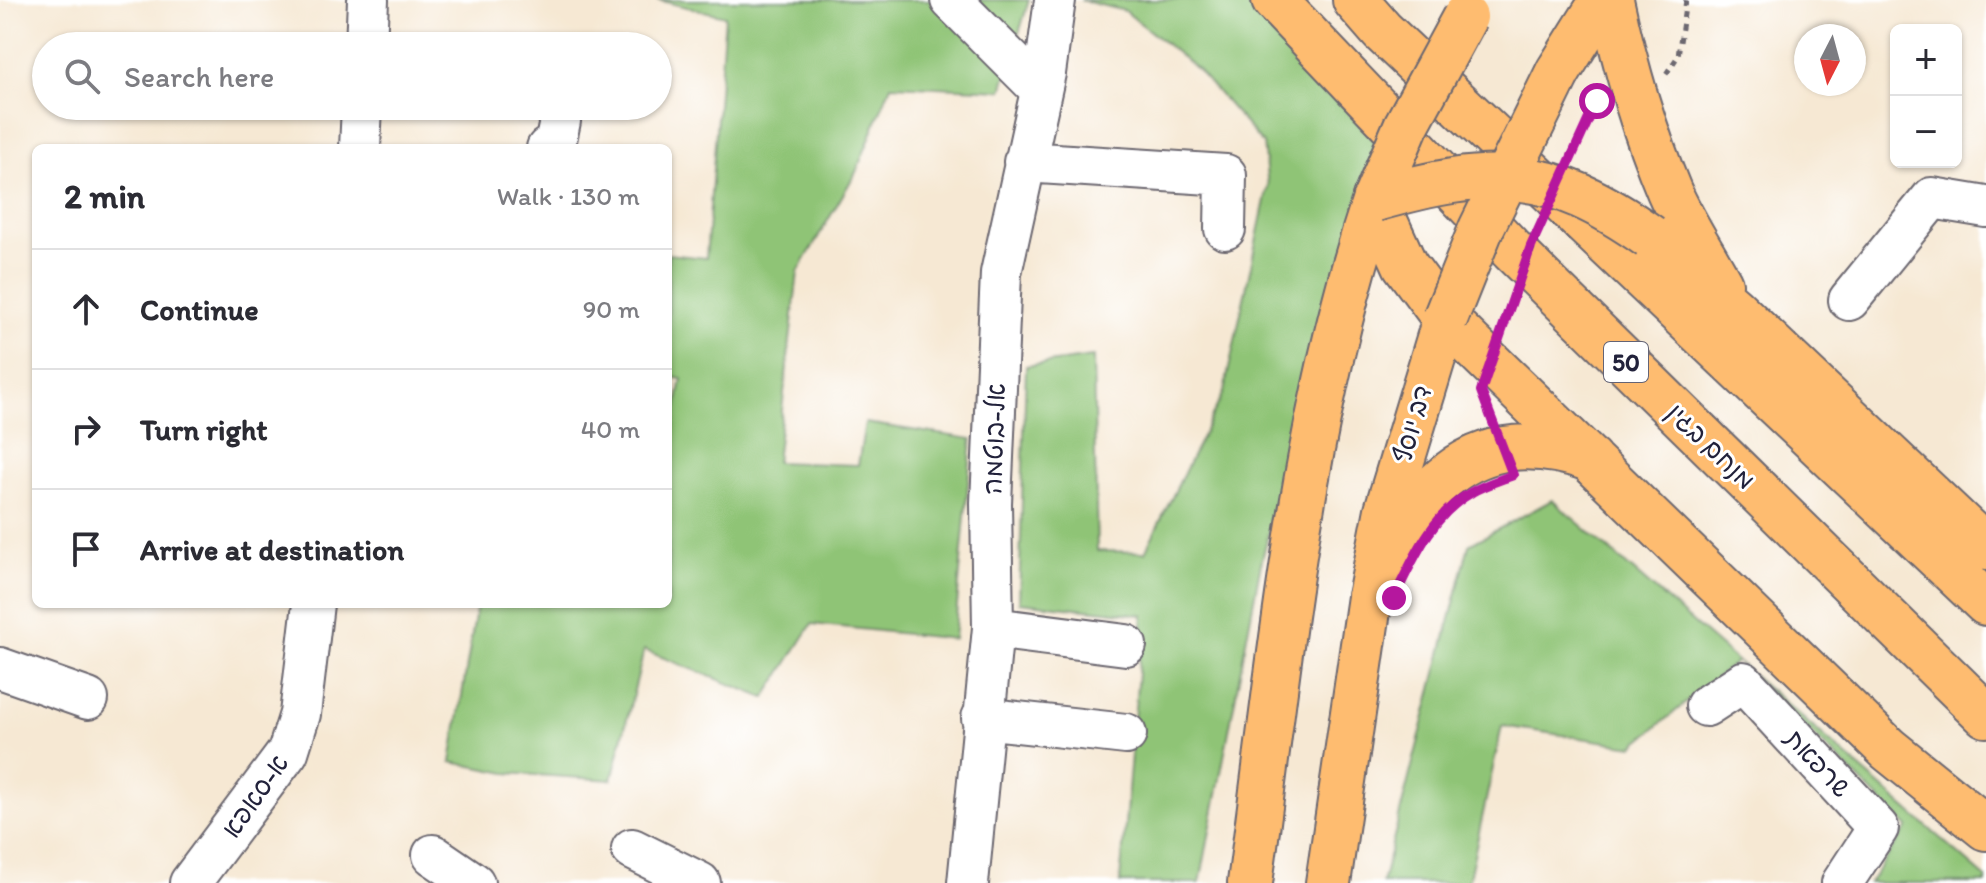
<!DOCTYPE html>
<meta charset="utf-8">
<style>
body{margin:0;font-family:Itim,"Playpen Sans Hebrew",sans-serif;background:#f7f7f7;color:#2b2b33}
.controls{position:absolute;right:24px;top:24px;display:grid;overflow:hidden;border-radius:12px;box-shadow:0 2px 6px #0004}
.controls button{width:72px;height:72px;display:grid;place-items:center;padding:0;border:0;border-bottom:2px solid #e1e1e2;background:#fff;color:#2b2b33;font:40px sans-serif}
.compass{position:absolute;left:1794px;top:24px;width:72px;height:72px;border-radius:50%;background:#fff;box-shadow:0 2px 6px #0004;rotate:186deg}
.stop{position:absolute;width:24px;height:24px;margin:-18px;border:6px solid #b5179e;border-radius:50%;background:#fff}
.stop.end{background:#b5179e;border-color:#fff;box-shadow:0 2px 8px #0008}
.list{margin:0;padding:0;list-style:none}
h2{display:flex;justify-content:space-between;align-items:center;height:104px;margin:0;padding:0 32px;font-size:34px}
h2 small{font-size:26px;font-weight:400;color:#7c7c81}
.list li{display:grid;grid-template-columns:52px 1fr auto;gap:24px;align-items:center;box-sizing:border-box;height:120px;padding:0 32px;border-top:2px solid #e1e1e2}
.list b{display:block;font-size:30px;white-space:nowrap}
.list em{font-size:26px;font-style:normal;color:#7c7c81}
.icon{flex:none;width:44px;height:44px;fill:none;stroke:currentColor;stroke-width:2;stroke-linecap:round;stroke-linejoin:round}
.map{position:relative;flex:none;width:1986px;height:883px;overflow:hidden}
.search{position:absolute;background:#fff;box-shadow:0 2px 6px #0004;left:32px;top:32px;width:640px;height:88px;display:flex;align-items:center;gap:20px;box-sizing:border-box;padding:0 28px;border-radius:44px;color:#7c7c81;font-size:30px}
.panel{position:absolute;background:#fff;box-shadow:0 2px 6px #0004;left:32px;top:144px;width:640px;height:464px;border-radius:12px}
.map>svg:first-child{display:block}
.green{fill:#8fc476;stroke:#587358;stroke-width:2}
.lines{fill:none;stroke-linecap:round;stroke-linejoin:round}
.minor-casing{stroke:#6c6770;stroke-width:44}
.major-casing{stroke:#6c6770;stroke-width:48}
.highway-casing{stroke:#6c6770;stroke-width:48}
.path{stroke:#6c6770;stroke-width:5;stroke-dasharray:6 6;stroke-linecap:butt}
.minor{stroke:#fff;stroke-width:40}
.major{stroke:#febc70;stroke-width:44}
.highway{stroke:#febc70;stroke-width:44}
.major-bridge-casing{stroke:#6c6770;stroke-width:48;stroke-linecap:butt}
.highway-bridge-casing{stroke:#6c6770;stroke-width:48;stroke-linecap:butt}
.path-bridge{stroke:#6c6770;stroke-width:5;stroke-dasharray:6 6;stroke-linecap:butt}
.major-bridge{stroke:#febc70;stroke-width:44}
.highway-bridge{stroke:#febc70;stroke-width:44}
.route{stroke:#b5179e;stroke-width:10}
.labels{text-anchor:middle;dominant-baseline:central;stroke-width:6;stroke-linejoin:round;paint-order:stroke}
.shield{fill:#fff;stroke:#646476;stroke-width:2}
.shield-label{font-size:24px;font-weight:bold;fill:#22223b}
.street-label{font-size:26px;fill:#22223b;stroke:#fff}
</style>
<div class="map">
<svg width="1986" height="883" viewBox="0 0 1986 883">
<rect width="100%" height="100%" fill="#fff"/>
<filter id="ink" filterUnits="userSpaceOnUse"><feTurbulence type="fractalNoise" baseFrequency=".0125" numOctaves="2"/><feDisplacementMap in="SourceGraphic" scale="16" xChannelSelector="R" yChannelSelector="G"/><feConvolveMatrix kernelMatrix="1 2 1 2 8 2 1 2 1" color-interpolation-filters="sRGB"/></filter>
<filter id="wash" filterUnits="userSpaceOnUse"><feTurbulence type="fractalNoise" baseFrequency=".006" numOctaves="4" result="noise"/><feDisplacementMap in="SourceGraphic" scale="32" xChannelSelector="R" yChannelSelector="G"/><feGaussianBlur stdDeviation="1.8" result="paint"/><feColorMatrix in="noise" values="0 0 0 0 0 0 0 0 0 0 0 0 0 0 0 0 0 1.4 0 .05"/><feComposite in="paint" operator="in"/></filter>
<g filter="url(#wash)">
<rect width="100%" height="100%" fill="#f6e8d3"/>
<path class="green" d="M657 0H1029L1002 90 891 85 856 172 798 272 776 462 858 465 865 423 972 439 954 639 812 624 765 698 644 650 612 780 506 773 451 762 477 604H668V454L682 379 668 377V254L706 258 725 16Z
M1080 0H1243L1382 148 1321 316 1260 568 1200 883H1120L1143 615 1019 602 1026 366 1093 357 1097 551 1145 552 1224 392 1268 186 1263 144 1198 70 1125 11Z
M1552 500 1986 878V883H1869L1908 827 1737 661 1633 746 1502 726 1468 883H1382L1469 545Z"/>
</g>
<g filter="url(#ink)">
<g class="lines">
<g class="minor-casing">
<path id="minor" d="M951 0 1041 90
M366 46 368 0
M360 148 362 106
M547 148 555 145 560 121
M1024 162 1226 175 1225 229
M1849 300 1932 198 1986 207
M993 628 1126 645
M0 668 88 699
M1706 706 1743 682 1878 828 1842 883
M982 718 1126 734
M632 849 700 883
M433 855 474 883
M190 883 288 752 300 714 313 604
M968 883 993 628 991 503 1001 273 1045 73 1055 0"/>
</g>
<g class="major-casing">
<path id="major" d="M1558 72 1603 0
M1250 883C1281 653 1302 420 1375 199
M1328 883 1370 597 1387 510 1445 319"/>
</g>
<g class="highway-casing">
<path id="highway" d="M1274 0 1512 250 1986 715
M1355 0 1382 31 1986 603
M1611 0C1625 66 1643 129 1669 191 1683 223 1703 253 1720 284
M1375 199 1405 265 1445 319 1888 749 1986 828
M1650 237 1732 307 1986 548
M1370 597C1411 494 1467 417 1590 459"/>
</g>
<path class="path" d="M1666 74 1678 56 1686 0"/>
<use href="#minor" class="minor"/>
<use href="#major" class="major"/>
<use href="#highway" class="highway"/>
<g class="major-bridge-casing">
<path id="major-bridge" d="M1375 199 1406 126 1465 17
M1445 319 1481 229 1558 72"/>
</g>
<g class="highway-bridge-casing">
<path id="highway-bridge" d="M1375 199C1491 166 1549 165 1650 237"/>
</g>
<path class="path-bridge" d="M1571 156 1597 101
M1485 377 1543 220"/>
<use href="#major-bridge" class="major-bridge"/>
<use href="#highway-bridge" class="highway-bridge"/>
</g>
</g>
<g class="lines" filter="url(#ink)">
<path class="route" d="M1394 598C1413 559 1432 514 1472 492 1484 485 1500 480 1513 475L1481 391 1531 246 1597 101"/>
</g>
<g class="labels">
<rect class="shield" x="1604" y="342" width="44" height="40" rx="6"/>
<g class="shield-label">
<text x="1626" y="362">50</text>
</g>
<g class="street-label">
<text transform="translate(1412 424) rotate(-74)">דב יוסף</text>
<text transform="translate(994 439) rotate(-88)">אל-בוטמה</text>
<text transform="translate(1711 446) rotate(44)">מנחם בגין</text>
<text transform="translate(1818 763) rotate(47)">שרפאת</text>
<text transform="translate(255 796) rotate(-55)">א-סאפא</text>
</g>
</g>
</svg>
<div class="controls">
<button>+</button>
<button>−</button>
</div>
<svg class="compass" viewBox="-18 -18 36 36"><path d="M0-13l5 13h-10z" fill="#e53935"/><path d="M0 13l5-13h-10z" fill="#7c7c81"/></svg>
<div class="stop" style="left:1597px;top:101px"></div>
<div class="stop end" style="left:1394px;top:598px"></div>
<div class="search"><svg class="icon" aria-label="search" viewBox="0 0 24 24"><circle cx="10" cy="10" r="6"/><path d="M15 15l6 6"/></svg>Search here</div>
<section class="panel">
<h2>2 min<small>Walk · 130 m</small></h2>
<ul class="list">
<li><svg class="icon" aria-label="ahead" viewBox="0 0 24 24"><path d="M12 20V5M6 11l6-6 6 6"/></svg><div><b>Continue</b></div><em>90 m</em></li>
<li><svg class="icon" aria-label="right" viewBox="0 0 24 24"><path d="M7 20v-9h11M14 6l5 5-5 5"/></svg><div><b>Turn right</b></div><em>40 m</em></li>
<li><svg class="icon" aria-label="arrive" viewBox="0 0 24 24"><path d="M6 21V4h12l-3 4 3 4H6"/></svg><div><b>Arrive at destination</b></div></li>
</ul>
</section>
</div>
